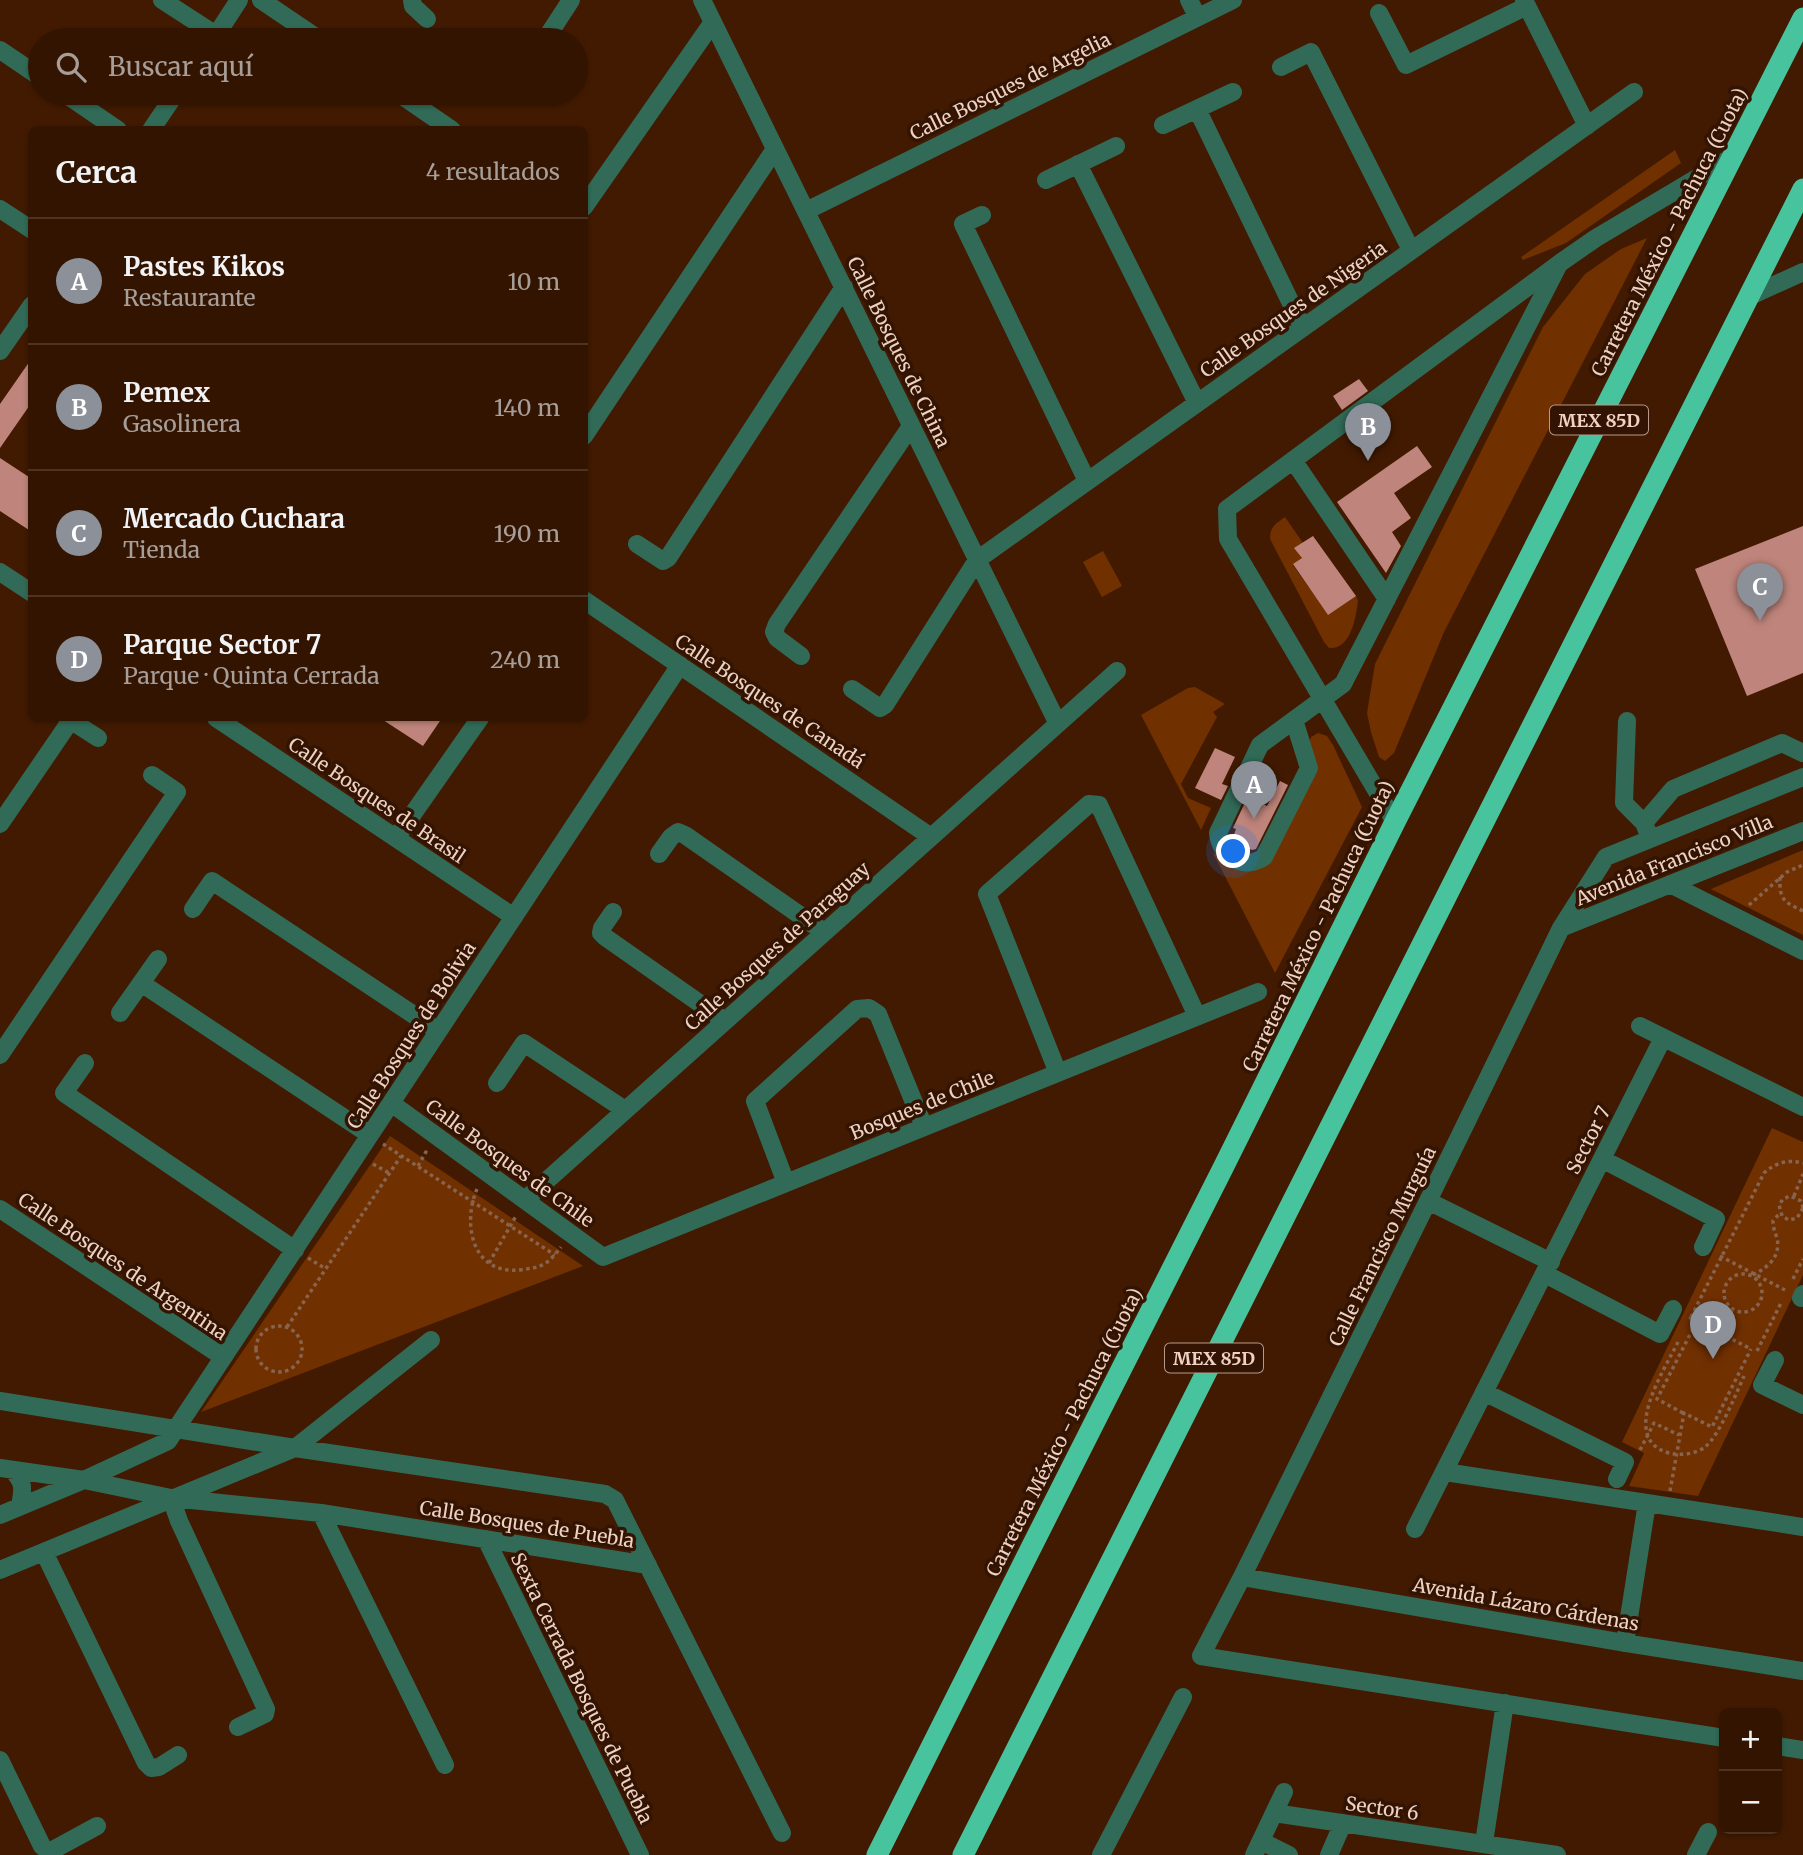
<!DOCTYPE html>
<html lang="es">
<meta charset="utf-8">
<style>
body{margin:0;font-family:Merriweather,serif;background:#3d2110;color:#f1f3f6}
.controls{position:absolute;right:21px;bottom:21px;display:grid;overflow:hidden;border-radius:10px;box-shadow:0 2px 5px #0004}
.controls button{width:63px;height:63px;display:grid;place-items:center;padding:0;border:0;border-bottom:2px solid #4d3323;background:#321401;color:#f1f3f6;font:35px sans-serif}
.you{position:absolute;left:1234px;top:852px;width:24px;height:24px;margin:-18px;border:5px solid #fff;border-radius:50%;background:#1a73e8;box-shadow:0 0 0 10px #1a73e833}
.badge{display:grid;place-items:center;width:46px;height:46px;border-radius:50%;background:#8c9099;color:#fff;font-size:23px;font-weight:700}
.pin{position:absolute;translate:-50% -58px;filter:drop-shadow(0 2px 4px #0008)}
.pin::after{content:'';position:absolute;top:37px;width:24px;height:21px;background:inherit;clip-path:polygon(0 0,100% 0,50% 100%)}
.list{margin:0;padding:0;list-style:none}
h2{display:flex;justify-content:space-between;align-items:center;height:91px;margin:0;padding:0 28px;font-size:30px}
h2 small{font-size:23px;font-weight:400;color:#a89e99}
.list li{display:grid;grid-template-columns:46px 1fr auto;gap:21px;align-items:center;box-sizing:border-box;height:126px;padding:0 28px;border-top:2px solid #4d3323}
.list b{display:block;font-size:26px;white-space:nowrap}
.list p{margin:0;font-size:23px;white-space:nowrap;color:#a89e99}
.list em{font-size:23px;font-style:normal;color:#a89e99}
.icon{flex:none;width:38px;height:38px;fill:none;stroke:currentColor;stroke-width:2;stroke-linecap:round;stroke-linejoin:round}
.map{position:relative;flex:none;width:1803px;height:1855px;overflow:hidden}
.search{position:absolute;background:#321401;box-shadow:0 2px 5px #0004;left:28px;top:28px;width:560px;height:77px;display:flex;align-items:center;gap:18px;box-sizing:border-box;padding:0 24px;border-radius:38px;color:#a89e99;font-size:26px}
.panel{position:absolute;background:#321401;box-shadow:0 2px 5px #0004;left:28px;top:126px;width:560px;height:595px;border-radius:10px}
.map>svg:first-child{display:block}
.green{fill:#713000}
.building{fill:#bf857c}
.lines{fill:none;stroke-linecap:round;stroke-linejoin:round}
.path{stroke:#87644f;stroke-width:3.5;stroke-dasharray:3.5 3.5;stroke-linecap:butt}
.minor{stroke:#316b58;stroke-width:18}
.highway{stroke:#47c49d;stroke-width:21}
.labels{text-anchor:middle;dominant-baseline:central;stroke-width:7;stroke-linejoin:round;paint-order:stroke}
.shield{fill:#331402;stroke:#b6998a;stroke-width:2}
.shield-label{font-size:18px;font-weight:bold;fill:#eed2c4}
.street-label{font-size:19px;fill:#eed2c4;stroke:#331402}
</style>
<div class="map">
<svg width="1803" height="1855" viewBox="0 0 1803 1855">
<rect width="100%" height="100%" fill="#421a01"/>
<path class="green" d="M1675 150 1681 163 1566 243 1523 260 1521 257Z
M1647 238 1444 632 1394 753 1385 761 1379 757 1371 732 1367 713 1375 664 1543 327 1585 274 1621 249Z
M1285 517 1303 543 1295 548 1302 558 1293 565 1315 596H1356L1358 601C1356 617 1351 650 1329 648L1324 642 1270 539C1270 527 1275 524 1285 517Z
M1103 551 1122 586 1102 597 1083 562Z
M1195 687 1225 704 1213 712 1217 717 1181 784 1188 798 1211 808 1201 830 1141 715 1188 688Z
M1318 733 1327 736 1333 745 1362 807 1275 973 1213 853 1246 869 1260 868 1311 737Z
M1803 850V935L1711 889Z
M1772 1128 1803 1142V1275L1698 1496 1629 1486 1644 1453 1622 1442Z
M390 1136 583 1266 201 1412Z"/>
<path class="building" d="M32 358V402L0 448V404Z
M1359 379 1368 391 1342 410 1333 396Z
M1381 410 1389 421 1363 439 1355 428Z
M1417 446 1432 467 1394 493 1411 518 1392 532 1401 546 1386 573 1337 502Z
M0 458 32 479V532L0 511Z
M1803 526V673L1747 696 1695 569Z
M1313 536 1356 596 1328 615 1293 564 1302 558 1294 548Z
M380 718H442L423 746Z
M1215 748 1235 757 1222 784 1228 786 1221 800 1195 788Z
M1280 781 1288 785 1256 849 1252 850 1232 840 1236 829 1233 828 1248 796 1267 806Z"/>
<g class="lines">
<path class="path" d="M1780 877C1779 900 1784 902 1803 911
M1749 905 1787 872 1803 865
M383 1144 555 1255
M373 1164 389 1173
M418 1166 427 1150
M477 1189C462 1224 472 1275 520 1270 543 1267 547 1265 561 1247
M1794 1196 1803 1174
M1803 1208 1801 1201 1790 1196 1783 1199 1779 1205 1782 1216 1789 1220 1797 1218 1803 1208
M1720 1256 1785 1290
M308 1258 326 1269
M489 1263 516 1216
M1724 1293a19 19 0 1 1 38 0a19 19 0 1 1-38 0Z
M1753 1275C1768 1267 1781 1257 1777 1238 1775 1232 1773 1228 1773 1221L1780 1213
M1793 1279 1803 1259
M1689 1317 1751 1349
M1691 1317 1764 1173C1775 1163 1788 1159 1803 1163
M256 1349a23 23 0 1 1 46 0a23 23 0 1 1-46 0Z
M287 1327 401 1156
M1721 1333 1732 1309
M1678 1342C1665 1369 1618 1439 1669 1453 1681 1456 1696 1454 1705 1447 1719 1436 1736 1394 1744 1376
M1757 1351 1782 1301
M1683 1413 1657 1399 1697 1321
M1640 1450 1654 1423 1679 1435
M1670 1491 1684 1413 1712 1427 1751 1349"/>
<path class="minor" d="M162 0 216 35
M261 0 320 40
M412 0 413 6 427 19
M702 0 1058 724
M1189 0 1197 16
M1524 0 1587 126
M1379 13 1406 65 1527 6
M213 40 239 0
M545 40 571 0
M0 50 40 77
M1281 67 1311 52 1411 250
M64 93 118 130
M398 93 452 130
M1197 109 1303 328
M1163 125 1233 92
M151 130 176 93
M1078 164 1197 403
M1046 180 1116 146
M584 207 713 22
M0 209 32 230
M806 211 1233 0
M982 215 963 224 1087 481
M1748 297 1803 272
M0 351 32 305
M584 436 775 149
M1293 460 1387 599
M637 544 663 561 668 558 844 287
M0 572 32 593
M584 600 931 837
M801 656 777 638 774 632 777 624 911 426
M852 689 880 708 885 705 977 560 1634 92
M67 718 98 738
M216 718 514 917
M1294 720 1309 768 1264 857C1244 871 1220 856 1218 833L1260 745 1343 684 1558 266
M1627 721 1624 803 1644 823 1648 833
M1395 822 1228 539 1227 509 1560 263 1596 238 1734 156
M1644 823 1673 789 1782 743 1803 753
M0 824 71 720
M396 838 480 718
M659 854 671 837 678 832 685 835 824 932
M1670 884 1803 951
M193 909 212 881 438 1031
M613 912 602 928 601 933 605 937 725 1021
M1561 928 1803 831
M141 983 370 1135
M120 1013 158 959
M1640 1026 1803 1107
M0 1055 177 792 152 775
M85 1063 64 1093 295 1250
M1058 1073 987 894 1089 804 1099 805 1197 1016
M497 1083 524 1043 625 1110
M391 1103 603 1257 1258 992
M1602 1159 1716 1219 1703 1247
M786 1183 755 1101 857 1009 869 1008 878 1014 924 1127
M525 1200 1117 671
M1428 1201 1551 1262
M0 1209 223 1357
M1545 1274 1660 1334 1673 1309
M1801 1298 1803 1294
M1775 1360 1762 1385 1803 1405
M1484 1392 1625 1462 1617 1479
M0 1401 295 1448 605 1494 615 1500 782 1833
M0 1468 84 1480 171 1498 321 1513 648 1565
M12 1470C25 1483 23 1489 20 1506
M1445 1472 1803 1527
M171 1498 179 1521 266 1709 265 1714 238 1727
M321 1513 445 1765
M0 1515 84 1480 168 1441 680 665
M1415 1529 1663 1038
M486 1539 640 1855
M44 1552 146 1763 151 1768 159 1767 178 1755
M0 1570 295 1448 431 1340
M1242 1577 1625 1643 1803 1671
M1625 1643 1647 1503
M1724 1738 1201 1656 1242 1577 1428 1201 1561 928 1606 857 1803 777
M1777 1746 1803 1750
M0 1760 42 1846 47 1850H53L97 1826
M1274 1813 1557 1855
M1261 1841 1289 1855
M1484 1843 1505 1703
M1101 1855 1183 1697
M1254 1855 1284 1792
M1329 1855 1343 1823
M1696 1855 1708 1832"/>
<path class="highway" d="M877 1855 1032 1546 1224 1166 1395 822 1803 18
M963 1855 1803 189"/>
</g>
<g class="labels">
<g class="shield">
<rect x="1550" y="405.5" width="98" height="29" rx="5"/>
<rect x="1165" y="1343.5" width="98" height="29" rx="5"/>
</g>
<g class="shield-label">
<text x="1599" y="420">MEX 85D</text>
<text x="1214" y="1358">MEX 85D</text>
</g>
<g class="street-label">
<text transform="translate(1010 86) rotate(-26)">Calle Bosques de Argelia</text>
<text transform="translate(1669 232) rotate(-63)">Carretera México - Pachuca (Cuota)</text>
<text transform="translate(1293 309) rotate(-35)">Calle Bosques de Nigeria</text>
<text transform="translate(899 352) rotate(64)">Calle Bosques de China</text>
<text transform="translate(770 701) rotate(34)">Calle Bosques de Canadá</text>
<text transform="translate(377 800) rotate(34)">Calle Bosques de Brasil</text>
<text transform="translate(1674 860) rotate(-22)">Avenida Francisco Villa</text>
<text transform="translate(1318 926) rotate(-64)">Carretera México - Pachuca (Cuota)</text>
<text transform="translate(777 946) rotate(-42)">Calle Bosques de Paraguay</text>
<text transform="translate(411 1035) rotate(-57)">Calle Bosques de Bolivia</text>
<text transform="translate(922 1105) rotate(-22)">Bosques de Chile</text>
<text transform="translate(1588 1140) rotate(-63)">Sector 7</text>
<text transform="translate(510 1163) rotate(36)">Calle Bosques de Chile</text>
<text transform="translate(1382 1246) rotate(-64)">Calle Francisco Murguía</text>
<text transform="translate(123 1266) rotate(34)">Calle Bosques de Argentina</text>
<text transform="translate(1064 1432) rotate(-63)">Carretera México - Pachuca (Cuota)</text>
<text transform="translate(527 1524) rotate(9)">Calle Bosques de Puebla</text>
<text transform="translate(1526 1604) rotate(10)">Avenida Lázaro Cárdenas</text>
<text transform="translate(582 1688) rotate(64)">Sexta Cerrada Bosques de Puebla</text>
<text transform="translate(1382 1808) rotate(8)">Sector 6</text>
</g>
</g>
</svg>
<div class="controls">
<button>+</button>
<button>−</button>
</div>
<div class="you"></div>
<div class="pin badge" style="left:1254px;top:819px">A</div>
<div class="pin badge" style="left:1368px;top:461px">B</div>
<div class="pin badge" style="left:1760px;top:621px">C</div>
<div class="pin badge" style="left:1713px;top:1359px">D</div>
<div class="search"><svg class="icon" aria-label="search" viewBox="0 0 24 24"><circle cx="10" cy="10" r="6"/><path d="M15 15l6 6"/></svg>Buscar aquí</div>
<section class="panel">
<h2>Cerca<small>4 resultados</small></h2>
<ul class="list">
<li><span class="badge">A</span><div><b>Pastes Kikos</b><p>Restaurante</p></div><em>10 m</em></li>
<li><span class="badge">B</span><div><b>Pemex</b><p>Gasolinera</p></div><em>140 m</em></li>
<li><span class="badge">C</span><div><b>Mercado Cuchara</b><p>Tienda</p></div><em>190 m</em></li>
<li><span class="badge">D</span><div><b>Parque Sector 7</b><p>Parque · Quinta Cerrada</p></div><em>240 m</em></li>
</ul>
</section>
</div>
